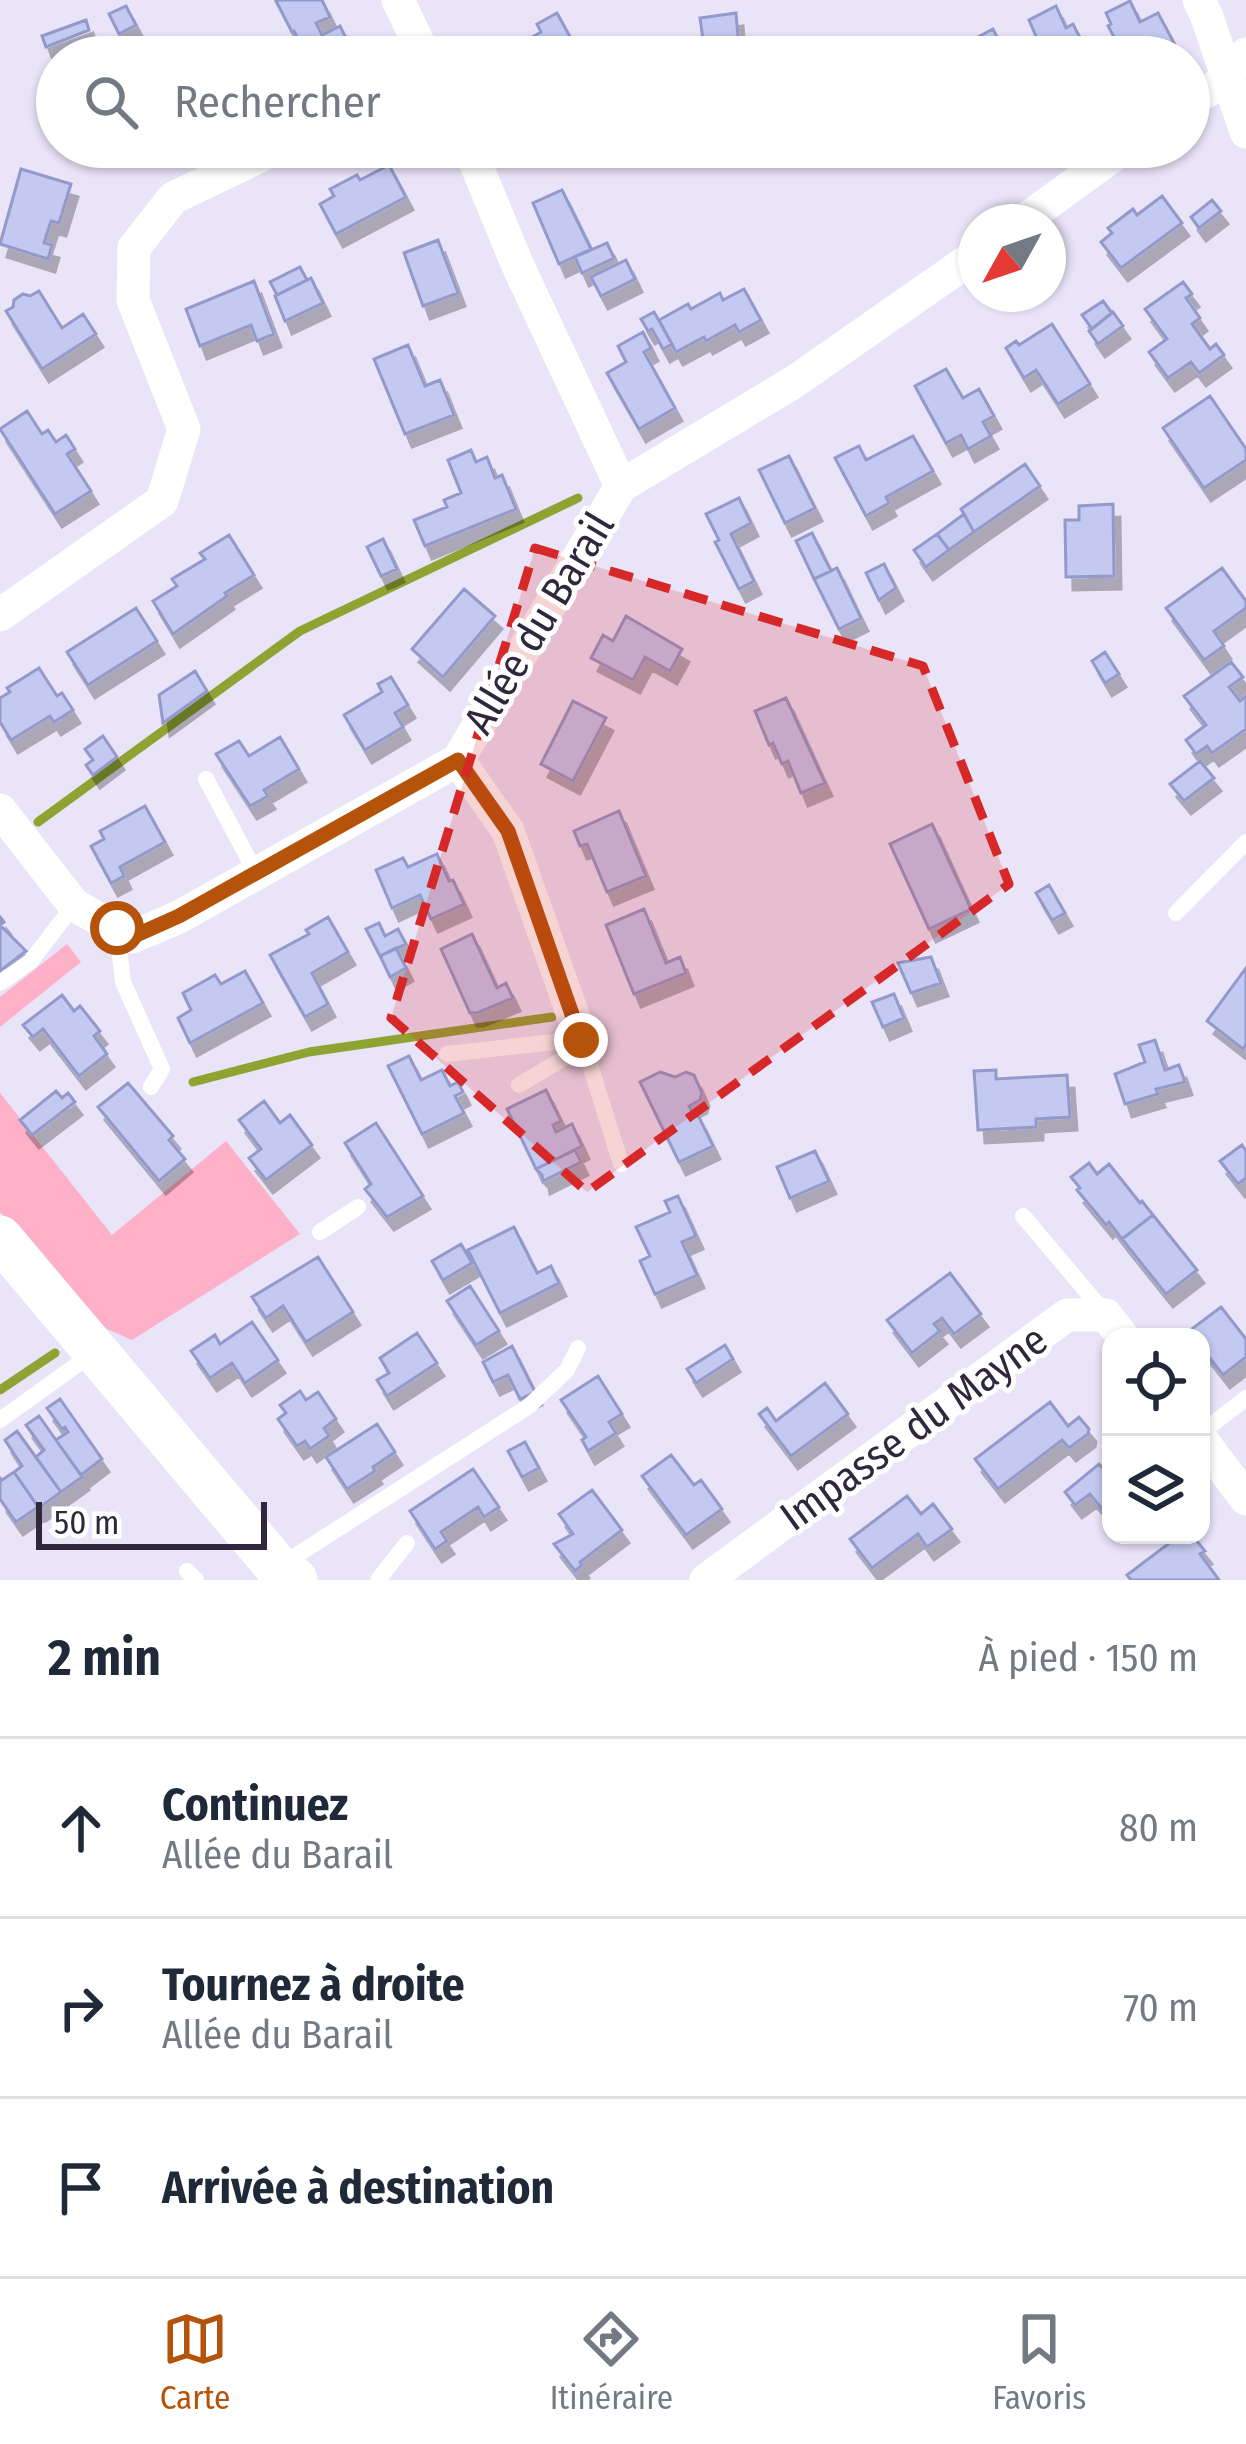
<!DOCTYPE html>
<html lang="fr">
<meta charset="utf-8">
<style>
body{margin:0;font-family:"Fira Sans Condensed",sans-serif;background:#f2f2f3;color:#1f2937}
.controls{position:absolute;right:36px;bottom:36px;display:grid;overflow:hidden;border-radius:24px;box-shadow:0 3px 9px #0004}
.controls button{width:108px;height:108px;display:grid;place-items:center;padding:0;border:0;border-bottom:3px solid #e0e1e3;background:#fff;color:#1f2937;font:60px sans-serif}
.compass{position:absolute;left:958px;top:204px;width:108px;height:108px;border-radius:50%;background:#fff;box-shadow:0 3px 9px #0004;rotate:230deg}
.scale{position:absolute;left:36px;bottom:30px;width:231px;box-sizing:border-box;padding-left:12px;border:6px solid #2f283c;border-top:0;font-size:33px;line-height:42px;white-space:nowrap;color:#2f283c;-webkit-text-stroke:9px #fff;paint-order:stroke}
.stop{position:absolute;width:36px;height:36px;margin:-27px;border:9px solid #b45309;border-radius:50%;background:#fff}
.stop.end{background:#b45309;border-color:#fff;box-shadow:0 3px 12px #0008}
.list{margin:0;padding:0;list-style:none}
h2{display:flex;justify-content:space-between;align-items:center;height:156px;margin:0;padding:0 48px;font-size:51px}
h2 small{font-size:39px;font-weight:400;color:#747a83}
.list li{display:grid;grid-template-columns:78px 1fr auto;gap:36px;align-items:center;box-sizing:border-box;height:180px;padding:0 48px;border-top:3px solid #e0e1e3}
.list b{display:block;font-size:45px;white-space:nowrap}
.list p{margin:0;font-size:39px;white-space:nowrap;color:#747a83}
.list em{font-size:39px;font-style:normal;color:#747a83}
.icon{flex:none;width:66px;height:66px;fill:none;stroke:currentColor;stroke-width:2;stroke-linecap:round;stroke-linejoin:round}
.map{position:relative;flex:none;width:1246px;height:1580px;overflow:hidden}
.search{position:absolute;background:#fff;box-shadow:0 3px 9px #0004;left:36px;right:36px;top:36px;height:132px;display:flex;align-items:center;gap:30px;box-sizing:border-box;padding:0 42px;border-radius:66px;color:#747a83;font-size:45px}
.sheet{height:696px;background:#fff}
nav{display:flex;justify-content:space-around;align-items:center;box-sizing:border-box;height:168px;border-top:3px solid #e0e1e3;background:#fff;font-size:33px;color:#747a83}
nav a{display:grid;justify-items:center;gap:6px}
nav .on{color:#b45309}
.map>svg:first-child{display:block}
.green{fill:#fdb0c8}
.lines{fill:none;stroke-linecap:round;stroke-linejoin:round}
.stream{stroke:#8fa333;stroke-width:9}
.building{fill:#c3c9f0;stroke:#9399ca;stroke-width:3;filter:url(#shadow)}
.lane{stroke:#fff;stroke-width:16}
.street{stroke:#fff;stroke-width:33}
.secondary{stroke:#fff;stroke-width:45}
.route{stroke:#b45309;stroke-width:15}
.marked{fill:#d62828;fill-opacity:0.2;stroke:#d62828;stroke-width:9;stroke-dasharray:24 15;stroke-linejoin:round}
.labels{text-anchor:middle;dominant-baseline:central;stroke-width:10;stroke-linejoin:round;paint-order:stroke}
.street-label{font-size:42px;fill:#2f283c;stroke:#fff}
</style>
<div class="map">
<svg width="1246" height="1580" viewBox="0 0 1246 1580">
<defs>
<filter id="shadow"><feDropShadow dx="7" dy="13" stdDeviation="0" flood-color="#0004"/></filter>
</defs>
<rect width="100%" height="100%" fill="#eae4f9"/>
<path class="green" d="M67 944 81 962 0 1027V997Z
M0 1093 112 1235 226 1141 300 1234 132 1340 107 1329 60 1286 0 1212Z"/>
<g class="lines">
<path class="stream" d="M38 822 300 631 578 498
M193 1082 309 1052 552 1017
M0 1390 55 1353"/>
</g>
<path class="building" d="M279 0H322L330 17 316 23 322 35 340 26 353 52 342 57H308L294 31 292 32 276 1Z
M1130 1 1140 22 1158 13 1174 43 1156 52 1153 47 1134 57H1125L1108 26 1111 24 1106 13Z
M126 6 136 25 119 34 109 14Z
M1056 6 1066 28 1073 24 1090 57H1045L1029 20Z
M557 13 581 57H538L529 39 541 32 537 24Z
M736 13 739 48 751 57H681L680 51 704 47 700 18Z
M86 20 89 30 46 47 42 36Z
M993 29 998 39 966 56 961 46Z
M998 39 1007 57H952L964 51 966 56Z
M389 165 406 197 336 234 320 204 334 196 330 189 357 175 360 180Z
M21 169 71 184 59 223 51 221 44 243 52 245 48 259 0 244Z
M562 190 591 249 559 264 533 203Z
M1162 196 1182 223 1121 268 1101 242 1112 233 1108 228 1133 209 1137 215Z
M1212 200 1221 211 1199 228 1191 217Z
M438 240 458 293 423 306 404 253Z
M607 243 614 258 582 273 575 257Z
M626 260 635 279 601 296 591 277Z
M300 267 307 280 277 295 270 282Z
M311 278 323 303 285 321 275 296Z
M254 281 274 334 257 341 251 325 200 346 186 309Z
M1183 282 1192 294 1186 298 1200 318 1192 324 1210 349 1216 344 1224 355 1199 373 1191 362 1168 378 1149 352 1167 339 1145 309Z
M744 289 761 320 739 332 735 325 706 341 704 337 676 352 659 320 688 304 691 309 720 293 723 300Z
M39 291 62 328 83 314 96 334 42 369 6 311 13 307 14 300 23 294 30 296Z
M1103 301 1112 313 1092 329 1082 315Z
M654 312 672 344 663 349 652 329 648 331 641 319Z
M1113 312 1123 326 1098 344 1089 331Z
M1052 324 1090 384 1058 404 1036 370 1024 378 1006 348 1016 341 1019 345Z
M643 332 651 348 644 352 675 408 639 429 607 373 626 362 618 346Z
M408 345 425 386 440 380 454 415 405 434 374 359Z
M946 369 963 398 979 389 994 416 983 422 991 436 968 449 961 435 946 443 915 386Z
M1210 396 1246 449V460L1204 488 1163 428Z
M27 411 42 434 48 430 56 442 66 435 75 449 67 454 91 491 55 514 0 429Z
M913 436 933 471 886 497 889 503 866 516 835 458 859 446 866 460Z
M471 450 476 462 487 457 495 478 502 475 516 509 425 546 414 520 447 507 444 500 461 493 448 460Z
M789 456 815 508 785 523 759 470Z
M1025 464 1040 486 974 532 961 509Z
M739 498 751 523 731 534 754 581 739 589 715 542 719 540 706 514Z
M1113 504 1114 576 1066 577 1065 520H1079V506Z
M964 514 974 532 949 550 937 534Z
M812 533 831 571 814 579 796 541Z
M937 534 949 550 926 567 914 550Z
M229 535 254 575 225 593 227 596 173 634 153 601 177 586 172 579 205 559 200 553Z
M383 539 397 569 381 576 367 547Z
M884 564 896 588 879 600 866 573Z
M837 568 861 618 839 629 814 579Z
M1222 568 1246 601V608L1214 631 1224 646 1204 660 1166 608Z
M464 589 495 616 443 677 412 649Z
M136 608 157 641 88 685 67 652Z
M626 616 682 649 670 671 645 657 633 680 591 658 603 635 613 641Z
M1105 652 1119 674 1105 683 1092 661Z
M1231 662 1243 677 1229 687 1240 701 1246 696V729L1212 753 1207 746 1196 754 1186 740 1206 725 1184 696Z
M39 668 57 696 62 693 73 710 54 722 50 716 11 740 0 722V698L10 692 7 688Z
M195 671 207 691 163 723 159 695Z
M391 677 408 705 395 713 403 727 365 750 344 715 382 692 378 684Z
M786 698 825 783 801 793 788 761 782 764 773 743 769 745 755 711Z
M573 701 606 718 573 781 541 764Z
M103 736 117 757 93 775 86 765 93 760 85 749Z
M280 737 299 769 264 790 268 796 250 806 216 754 239 741 249 756Z
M1200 761 1214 778 1184 801 1170 784Z
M145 806 165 842 120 867 124 876 111 883 91 846 104 839 100 831Z
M619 811 646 876 607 892 587 844 580 846 574 831Z
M932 824 971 909 929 929 890 844Z
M437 854 449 881 453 880 464 904 431 919 420 895 392 908 376 870 403 858 408 867Z
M1049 885 1065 913 1052 920 1036 893Z
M644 909 666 963 680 957 686 973 634 994 606 925Z
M0 917 4 922 0 925 26 951 0 971Z
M328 917 348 952 312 973 328 1004 305 1017 270 955 309 934 306 930Z
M379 923 385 936 398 929 406 944 380 956 366 929Z
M472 934 497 988 506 983 513 998 477 1013H470L441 949Z
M396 948 406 968 390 977 381 958 382 955Z
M931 957 941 983 911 993 898 963Z
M1246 968V1045L1243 1049 1207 1021Z
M245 971 263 1003 190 1043 178 1018 191 1010 183 993 215 975 221 984Z
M894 994 904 1018 883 1027 872 1002Z
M62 995 74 1011 80 1006 100 1031 94 1036 107 1054 79 1076 43 1029 33 1037 23 1025Z
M1155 1040 1165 1070 1179 1065 1185 1082 1156 1089 1158 1094 1125 1104 1115 1074 1145 1062 1139 1045Z
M409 1056 421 1080 442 1070 450 1086 458 1082 463 1092 455 1096 464 1113 422 1134 388 1066Z
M996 1070V1079L1067 1075 1070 1117 1036 1119V1127L978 1130 974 1071Z
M660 1072 675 1077 686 1072 694 1075 702 1093 700 1100 689 1106 694 1115 699 1117 713 1146 679 1162 640 1082Z
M128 1083 173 1136 169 1140 185 1159 159 1181 98 1107Z
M546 1090 561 1121 553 1125 556 1132 572 1124 582 1146 536 1169 507 1109Z
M56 1091 62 1098 68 1093 75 1102 32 1135 20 1120Z
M264 1101 280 1123 290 1115 312 1145 266 1180 249 1158 261 1149 239 1120Z
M376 1123 423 1196 387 1217 365 1189 371 1184 345 1143Z
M1242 1145 1246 1151V1178L1238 1184 1220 1161Z
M575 1150 581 1162 543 1181 542 1175 536 1169Z
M815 1151 829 1181 790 1198 777 1167Z
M1089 1163 1097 1174 1109 1164 1140 1203 1142 1201 1153 1215 1122 1239 1109 1222 1106 1225 1077 1190 1080 1188 1071 1177Z
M678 1196 696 1236 682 1242 697 1275 655 1294 640 1261 650 1256 636 1227 670 1212 665 1201Z
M1153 1215 1197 1270 1166 1294 1122 1239Z
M514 1227 537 1273 551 1266 559 1283 500 1313 468 1250Z
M461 1244 472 1263 443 1280 432 1261Z
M318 1257 353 1312 306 1342 283 1306 266 1318 252 1297Z
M950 1273 981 1314 954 1334 942 1318 934 1324 940 1331 912 1353 887 1320Z
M470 1286 499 1331 476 1345 447 1301Z
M1221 1307 1246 1339V1357L1223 1375 1201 1347V1337H1193L1189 1331Z
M252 1322 278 1360 245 1383 232 1363 210 1378 191 1351 215 1335 220 1344Z
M417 1333 437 1363 387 1396 377 1380 389 1373 380 1358Z
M725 1345 733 1359 696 1383 687 1369Z
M512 1346 535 1392 520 1399 508 1375 493 1382 483 1362Z
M598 1376 622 1414 609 1422 616 1433 588 1451 582 1440 586 1437 561 1400Z
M825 1383 848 1414 791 1456 759 1414 767 1408 776 1421Z
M300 1391 306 1400 318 1392 336 1419 324 1428 329 1436 310 1449 305 1441 297 1446 278 1419 286 1413 280 1405Z
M60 1399 102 1459 81 1475 56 1440 68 1432 65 1427 62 1429 47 1408Z
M1050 1402 1068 1426 1079 1417 1089 1429 1088 1434 1069 1448 1062 1440 998 1489 975 1459Z
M39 1416 82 1477 61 1492 36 1457 44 1450 26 1425Z
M377 1424 395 1452 373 1467 375 1471 347 1489 326 1457Z
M17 1431 61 1492 39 1508 14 1472 22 1466 5 1440Z
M525 1442 539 1468 522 1477 508 1451Z
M671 1455 694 1485 701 1480 722 1509 686 1535 642 1476Z
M1099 1464 1111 1477V1520L1090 1494 1075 1505 1065 1492Z
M473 1469 499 1507 484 1517 478 1507 441 1532 447 1541 435 1549 410 1511Z
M14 1472 38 1507 16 1522 0 1499V1478L2 1480Z
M592 1490 622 1530 580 1562 582 1565 575 1571 554 1544 573 1534 559 1514Z
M907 1496 921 1514 933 1504 952 1529 927 1547 918 1534 872 1568 850 1539Z
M1180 1535H1192L1205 1551 1200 1554 1219 1580H1131L1127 1575Z"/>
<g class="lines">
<path class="lane" d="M206 779 256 873
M1176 913 1246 842
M117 931 123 982 162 1069 151 1087
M0 983 31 961 74 905
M586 1052 621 1164
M447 1054 581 1039
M519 1085 584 1046
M1023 1216 1104 1312
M320 1232 358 1207
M0 1420 92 1354
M1201 1433 1246 1398
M283 1564 529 1406 567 1370 578 1348
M187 1571 196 1580
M378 1580 407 1543"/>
<path class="street" d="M398 0 425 57
M1199 0 1207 17 1246 132
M1189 100 1216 87 1246 54
M469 147 518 266 621 486
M1022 222 1125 147
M0 615 162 501 184 429 133 300 134 248 173 198 279 147
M458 760 508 831 586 1052
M0 810 74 905 132 937 179 917 458 760 621 486 794 382 976 255
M1201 1439 1246 1499
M706 1580 1067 1315H1106L1123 1337"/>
<path class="secondary" d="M0 1238 278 1568 295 1580"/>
</g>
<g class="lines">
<path class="route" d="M117 928 132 937 179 916 458 760 508 831 581 1040"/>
</g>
<path class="marked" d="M535 548 923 666 1009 884 587 1192 391 1018Z"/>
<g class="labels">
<g class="street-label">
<text transform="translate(539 623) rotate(-59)">Allée du Barail</text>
<text transform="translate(914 1428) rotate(-36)">Impasse du Mayne</text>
</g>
</g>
</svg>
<div class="controls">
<button><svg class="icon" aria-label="locate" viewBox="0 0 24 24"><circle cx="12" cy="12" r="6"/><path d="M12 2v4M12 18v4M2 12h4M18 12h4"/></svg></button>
<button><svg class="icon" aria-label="layers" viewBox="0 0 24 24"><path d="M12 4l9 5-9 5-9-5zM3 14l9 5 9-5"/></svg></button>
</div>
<svg class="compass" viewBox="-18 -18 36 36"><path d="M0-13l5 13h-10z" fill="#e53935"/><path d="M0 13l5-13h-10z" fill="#747a83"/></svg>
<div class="scale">50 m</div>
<div class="stop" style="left:117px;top:928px"></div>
<div class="stop end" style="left:581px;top:1040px"></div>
<div class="search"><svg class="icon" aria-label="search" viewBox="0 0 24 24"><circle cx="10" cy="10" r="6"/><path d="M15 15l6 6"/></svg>Rechercher</div>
</div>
<section class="sheet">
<h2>2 min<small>À pied · 150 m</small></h2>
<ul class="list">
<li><svg class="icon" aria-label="ahead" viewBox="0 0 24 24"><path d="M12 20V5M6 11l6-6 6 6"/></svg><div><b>Continuez</b><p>Allée du Barail</p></div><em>80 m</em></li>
<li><svg class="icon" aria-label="right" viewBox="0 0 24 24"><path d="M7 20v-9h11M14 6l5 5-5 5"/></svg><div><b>Tournez à droite</b><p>Allée du Barail</p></div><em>70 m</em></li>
<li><svg class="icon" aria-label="arrive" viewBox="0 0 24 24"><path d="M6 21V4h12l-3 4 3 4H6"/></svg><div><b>Arrivée à destination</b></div></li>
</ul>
</section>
<nav>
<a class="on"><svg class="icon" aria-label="map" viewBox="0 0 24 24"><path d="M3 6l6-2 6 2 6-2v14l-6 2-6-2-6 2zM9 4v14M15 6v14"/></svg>Carte</a>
<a><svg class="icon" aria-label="directions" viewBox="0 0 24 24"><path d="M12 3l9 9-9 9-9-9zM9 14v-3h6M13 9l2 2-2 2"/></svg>Itinéraire</a>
<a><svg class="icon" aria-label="saved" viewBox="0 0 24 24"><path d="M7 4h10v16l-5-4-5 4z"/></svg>Favoris</a>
</nav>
